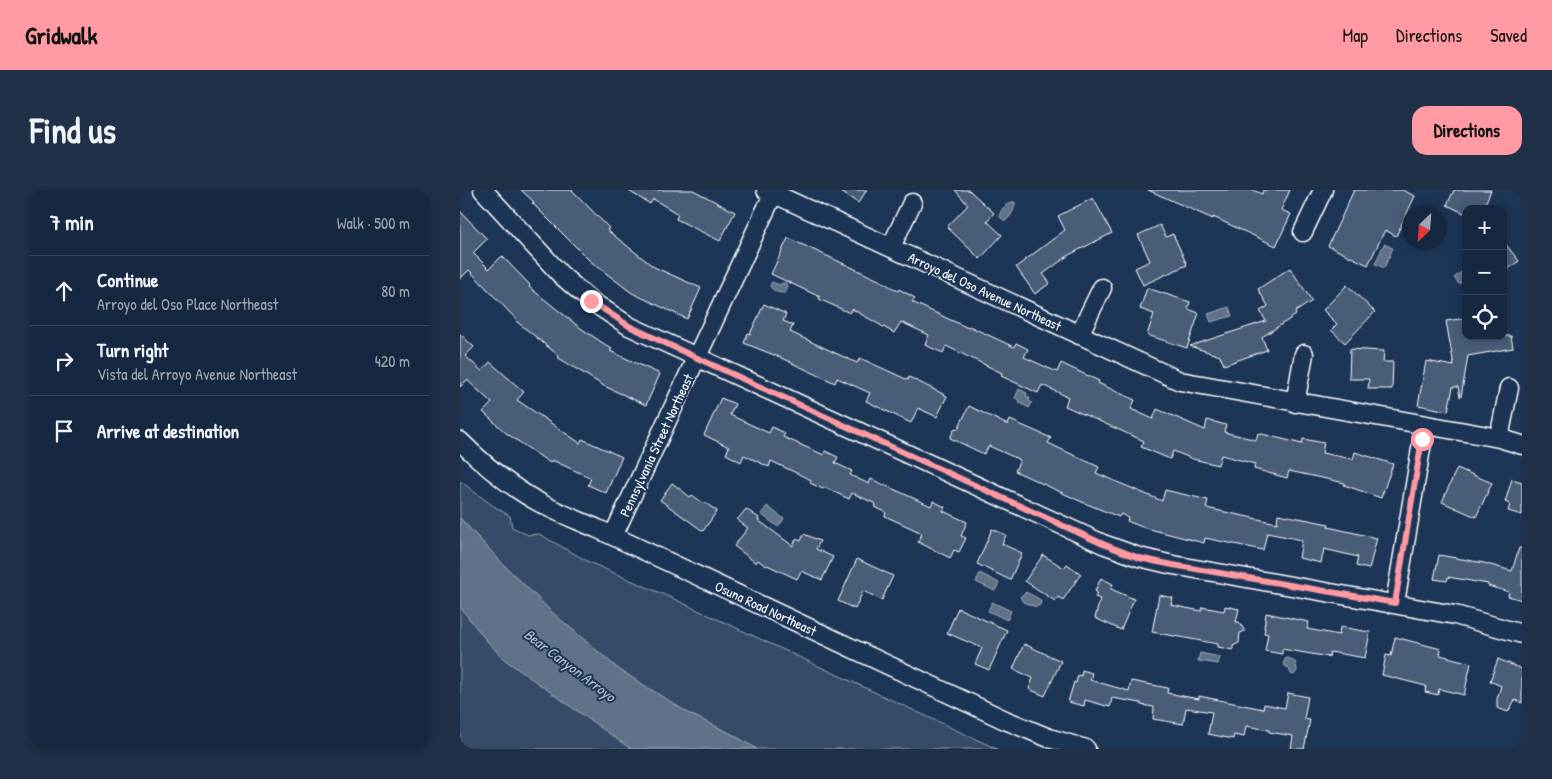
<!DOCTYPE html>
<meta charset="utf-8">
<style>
body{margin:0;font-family:"Patrick Hand",sans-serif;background:#1f3048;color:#f1f3f6}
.controls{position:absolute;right:15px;top:15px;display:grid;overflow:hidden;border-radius:10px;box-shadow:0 2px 8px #0003}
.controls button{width:45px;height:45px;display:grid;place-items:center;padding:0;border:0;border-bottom:1px solid #35445a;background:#162841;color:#f1f3f6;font:25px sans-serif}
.compass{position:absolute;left:942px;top:15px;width:45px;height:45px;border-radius:50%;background:#162841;box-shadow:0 2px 8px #0003;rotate:205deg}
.stop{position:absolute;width:15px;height:15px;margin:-11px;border:4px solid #ff9aa2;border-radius:50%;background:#fff}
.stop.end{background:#ff9aa2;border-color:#fff;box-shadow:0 1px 5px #0008}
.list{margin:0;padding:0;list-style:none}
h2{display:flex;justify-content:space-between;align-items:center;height:65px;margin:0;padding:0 20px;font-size:21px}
h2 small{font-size:16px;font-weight:400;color:#9ea6b1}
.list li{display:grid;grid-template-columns:32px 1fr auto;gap:15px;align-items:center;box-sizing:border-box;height:70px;padding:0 20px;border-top:1px solid #35445a}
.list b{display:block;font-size:19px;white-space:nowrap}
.list p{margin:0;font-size:16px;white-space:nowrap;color:#9ea6b1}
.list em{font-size:16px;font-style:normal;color:#9ea6b1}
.icon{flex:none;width:28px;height:28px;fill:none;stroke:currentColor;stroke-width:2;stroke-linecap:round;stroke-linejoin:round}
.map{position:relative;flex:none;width:1062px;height:559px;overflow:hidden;border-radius:15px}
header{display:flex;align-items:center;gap:30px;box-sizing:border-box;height:70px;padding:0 25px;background:#ff9aa2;color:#111}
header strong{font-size:24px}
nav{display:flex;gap:28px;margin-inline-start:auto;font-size:18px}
.intro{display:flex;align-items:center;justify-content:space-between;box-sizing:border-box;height:120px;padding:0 30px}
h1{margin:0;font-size:35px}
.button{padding:12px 22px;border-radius:15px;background:#ff9aa2;color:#111;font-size:18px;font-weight:700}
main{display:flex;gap:30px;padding:0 30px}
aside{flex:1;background:#162841;border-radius:15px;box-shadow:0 2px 8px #0003}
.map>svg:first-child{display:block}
.green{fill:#364b69;stroke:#9aa5b4}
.water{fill:#617289;stroke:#a0aab8}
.building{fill:#4a5d79;stroke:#fff}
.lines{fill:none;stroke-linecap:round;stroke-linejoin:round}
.minor-casing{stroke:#fff;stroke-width:21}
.minor{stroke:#1d3557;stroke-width:18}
.route{stroke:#ff9aa2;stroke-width:6}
.labels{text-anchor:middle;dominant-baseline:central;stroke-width:4;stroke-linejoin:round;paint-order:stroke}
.street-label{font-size:14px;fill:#fff;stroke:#1d3557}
.water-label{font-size:15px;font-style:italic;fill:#b8c0ca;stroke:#1d3557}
</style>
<header>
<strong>Gridwalk</strong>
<nav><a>Map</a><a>Directions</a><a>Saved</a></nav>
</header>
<div class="intro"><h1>Find us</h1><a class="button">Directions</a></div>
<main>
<aside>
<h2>7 min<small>Walk · 500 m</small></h2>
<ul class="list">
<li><svg class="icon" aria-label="ahead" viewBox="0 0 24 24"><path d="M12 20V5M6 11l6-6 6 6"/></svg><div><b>Continue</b><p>Arroyo del Oso Place Northeast</p></div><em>80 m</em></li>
<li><svg class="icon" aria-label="right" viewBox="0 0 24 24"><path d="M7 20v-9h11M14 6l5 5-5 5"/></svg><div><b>Turn right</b><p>Vista del Arroyo Avenue Northeast</p></div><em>420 m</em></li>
<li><svg class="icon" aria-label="arrive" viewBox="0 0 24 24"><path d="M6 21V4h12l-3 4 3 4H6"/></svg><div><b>Arrive at destination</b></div></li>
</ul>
</aside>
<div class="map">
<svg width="1062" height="559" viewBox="0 0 1062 559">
<rect width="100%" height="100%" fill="#1d3557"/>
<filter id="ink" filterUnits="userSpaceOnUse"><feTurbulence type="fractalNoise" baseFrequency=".02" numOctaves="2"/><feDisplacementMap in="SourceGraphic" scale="10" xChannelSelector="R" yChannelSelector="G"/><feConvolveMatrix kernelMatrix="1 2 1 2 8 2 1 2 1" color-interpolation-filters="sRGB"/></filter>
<g filter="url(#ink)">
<path class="green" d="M0 291 32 315 50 326 52 337 68 345 79 344 129 372 214 409 537 559H0Z"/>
<path class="water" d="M552 12H555C556 18 550 28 545 31L540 27C540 19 545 15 552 12Z
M924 54 933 58 924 78 915 74Z
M1006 78V89L999 94 994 88Z
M312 92 319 95 323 93H326C327 98 329 99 325 103 318 103 314 102 310 96Z
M769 117 772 126 751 132 748 124Z
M559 199 567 203 566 206 570 208 569 211 572 213 569 218 558 212 559 210 555 208Z
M307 316 324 329 318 337 301 324Z
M0 328 42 373 93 423 160 480 230 524 272 544 297 559H171L45 470 26 450 0 417Z
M520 383 539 393 535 401 516 392Z
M566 402 579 409 581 412 580 415 576 417 563 412 560 407Z
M532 412 551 421 547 430 528 421Z
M740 463 760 467 758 474 738 471Z
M826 468H829L836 473 837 481 834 485 831 484 829 479 823 474Z"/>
<path class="building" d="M61 0H112L149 38 147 40 194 77 241 98 227 129 172 103 130 71 72 13 74 12Z
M167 0H233L275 22 260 51 216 29 218 24 193 9 190 14Z
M378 0H407L398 13Z
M495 0H509L534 23 527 31 542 45 520 69 487 37 508 15Z
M688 0H793L802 4 803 0H830L821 20 831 24 816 56 753 27V29Z
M894 0H942L955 6 936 46 925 40 908 75 868 56Z
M994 0H1031L1023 19H1006V24L987 15Z
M633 8 652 43 609 65 583 84 590 93 575 104 556 77 605 40 598 26Z
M0 21 27 49 13 63 29 79 42 66 70 95 69 97 119 137 152 159 150 161 200 184 186 215 144 196 97 167 98 165 56 131 57 130 9 80 0 89Z
M700 35 706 47 713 44 727 75 683 95 675 78 690 71 678 45Z
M328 48 421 91 438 101 439 99 455 108 452 112 508 138 509 136 554 157 556 153 568 159 564 167 597 182 601 173 639 191 638 193 675 210 671 219 693 229 697 219 745 240 747 230 766 235 764 242 796 250 798 243 842 254 843 249 864 253 862 263 893 269 895 262 933 274 921 308 884 295 885 293 829 281 827 288 794 279 795 274 761 265 758 275 733 269 713 261 710 269 681 257 684 251 605 216 608 207 582 195 578 203 541 186 542 183 486 156 483 163 465 155 469 145 441 132 434 143 392 119 390 123 359 109 360 107 311 84Z
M1043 51 1059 71 1043 83Z
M830 78 852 111 835 122 836 125 802 147 807 160 764 175 760 166 730 156 806 131 800 121 808 116 798 99Z
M887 95 915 122 885 153 871 140 877 134 863 120Z
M687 98 730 112 728 119 739 123 727 158 687 145 694 124 680 119Z
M304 114 326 124 323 131 333 135 330 142 397 173 400 168 448 190 449 187 487 206 477 227 458 218 451 233 406 211 410 203 377 188 375 193 319 167 284 153 288 143 290 144Z
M1006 128V146H1051L1053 158 1008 166 1001 207H1000L998 197H993L988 221 958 215 966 171 994 176 986 131Z
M0 144 14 157 5 166 22 181 30 172 64 202 57 210 120 253 122 249 162 267 146 303 128 295 131 288 92 270 90 273 46 243 23 222 32 213 7 190 0 197Z
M890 159 924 161 923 172H933L932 199H908L909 189H889Z
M261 208 275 214 270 225 309 243 312 237 325 243 323 247 364 265 365 261 378 267 375 273 392 281 390 285 409 294 411 289 471 316 473 311 485 317 483 321 507 332 501 346 506 348 499 362 494 360 490 368 458 352 462 343 425 326 426 322 414 317 416 314 392 303 389 309 364 297 363 299 350 293 351 290 311 271 309 277 284 265 281 272 266 264 269 257 244 245Z
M509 216 548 235 550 230 591 248 588 253 639 277 636 283 702 311 705 300 748 310 746 318 817 333 818 324 869 334 868 337 917 348 909 379 896 376 898 367 864 359 861 373 839 368 842 350 807 343 803 360 745 348 744 353 682 337 667 331 668 328 661 324 659 327 622 312 555 281 560 270 529 256 524 264 490 248 495 238 498 239Z
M997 278 1032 293 1016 327 982 312Z
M1052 289 1062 292V325L1048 321 1050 314 1045 312Z
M212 293 230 307 232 305 243 313 244 312 257 321 243 341 200 310Z
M286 319 299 328 298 330 333 356 336 349 341 351 344 344 360 351 356 359 373 367 362 390 341 381 337 389 307 375 306 376 298 370 296 373 274 356 288 338 277 330Z
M532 339 546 345 542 354 562 363 550 390 517 374Z
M1059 358H1062V410L1048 406 1049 402 1028 396V394L988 387 987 391 974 389 979 365 1024 373 1052 381Z
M583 365 604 378 607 374 621 384 603 410 598 407 595 411 565 391Z
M397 369 433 386 422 410 403 401 395 419 378 411Z
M641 388 653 394 651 399 674 409 661 440 635 428 640 409 635 407 637 402 635 401Z
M699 405 713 408 711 415 741 421 742 417 764 421 765 416 779 419 776 432H779L785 441 780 443 779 453 773 456V460L758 457V454L692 442Z
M498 418 547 440 529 480 515 474 522 458 487 443Z
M806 423 849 432 847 439 879 445 880 437 910 442 905 468 870 462 869 467 822 459V464L805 461 808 444 804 443 805 438H804Z
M935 447 981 459 980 465 1011 473 1004 505 979 499 978 505 965 502 966 496 922 485 926 465 931 466Z
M564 454 601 471 585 506 569 499 573 488 553 479Z
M1038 469 1062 479V513L1055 510 1048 522 1037 518V509L1041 496 1030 491Z
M622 480 632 483 630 490 669 501 671 491 708 498 707 503 739 509V506L803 519 804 514 825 518 828 503 848 507 844 529 850 530 844 559H831L833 546 809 542V540L786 536 784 547 774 545 773 549 748 544 752 522 726 518 723 534 693 529 694 517 681 515V513L652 508 650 517 625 510 624 516 608 512 614 492 616 493 618 485 621 486Z"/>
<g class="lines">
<g class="minor-casing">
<path id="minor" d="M23 0 101 85 131 111 169 136 643 354 679 367 713 375 995 425 1062 444
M306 0 720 191 1039 248 1062 255
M843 42 863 0
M431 57 452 13
M619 145 642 98
M835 213 844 164
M1039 248 1049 198
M0 251C25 276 53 299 84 315 101 324 120 331 138 339L545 530 589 548 626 559
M153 346 315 0
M935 413 965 235"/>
</g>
<use href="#minor" class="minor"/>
</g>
</g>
<g class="lines" filter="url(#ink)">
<path class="route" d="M131 111 169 136 222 161 643 354 679 368 713 375 935 413 962 249"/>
</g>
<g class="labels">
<g class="street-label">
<text transform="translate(525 101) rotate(25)">Arroyo del Oso Avenue Northeast</text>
<text transform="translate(196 255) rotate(-65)">Pennsylvania Street Northeast</text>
<text transform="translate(306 418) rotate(25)">Osuna Road Northeast</text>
</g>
<g class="water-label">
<text transform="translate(110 475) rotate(37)">Bear Canyon Arroyo</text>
</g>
</g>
</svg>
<div class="controls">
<button>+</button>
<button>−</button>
<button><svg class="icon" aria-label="locate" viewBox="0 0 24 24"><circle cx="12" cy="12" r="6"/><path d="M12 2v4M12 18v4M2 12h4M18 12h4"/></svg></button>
</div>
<svg class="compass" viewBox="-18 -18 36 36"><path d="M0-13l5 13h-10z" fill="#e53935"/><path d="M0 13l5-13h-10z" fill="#9ea6b1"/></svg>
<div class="stop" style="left:962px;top:249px"></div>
<div class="stop end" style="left:131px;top:111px"></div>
</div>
</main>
